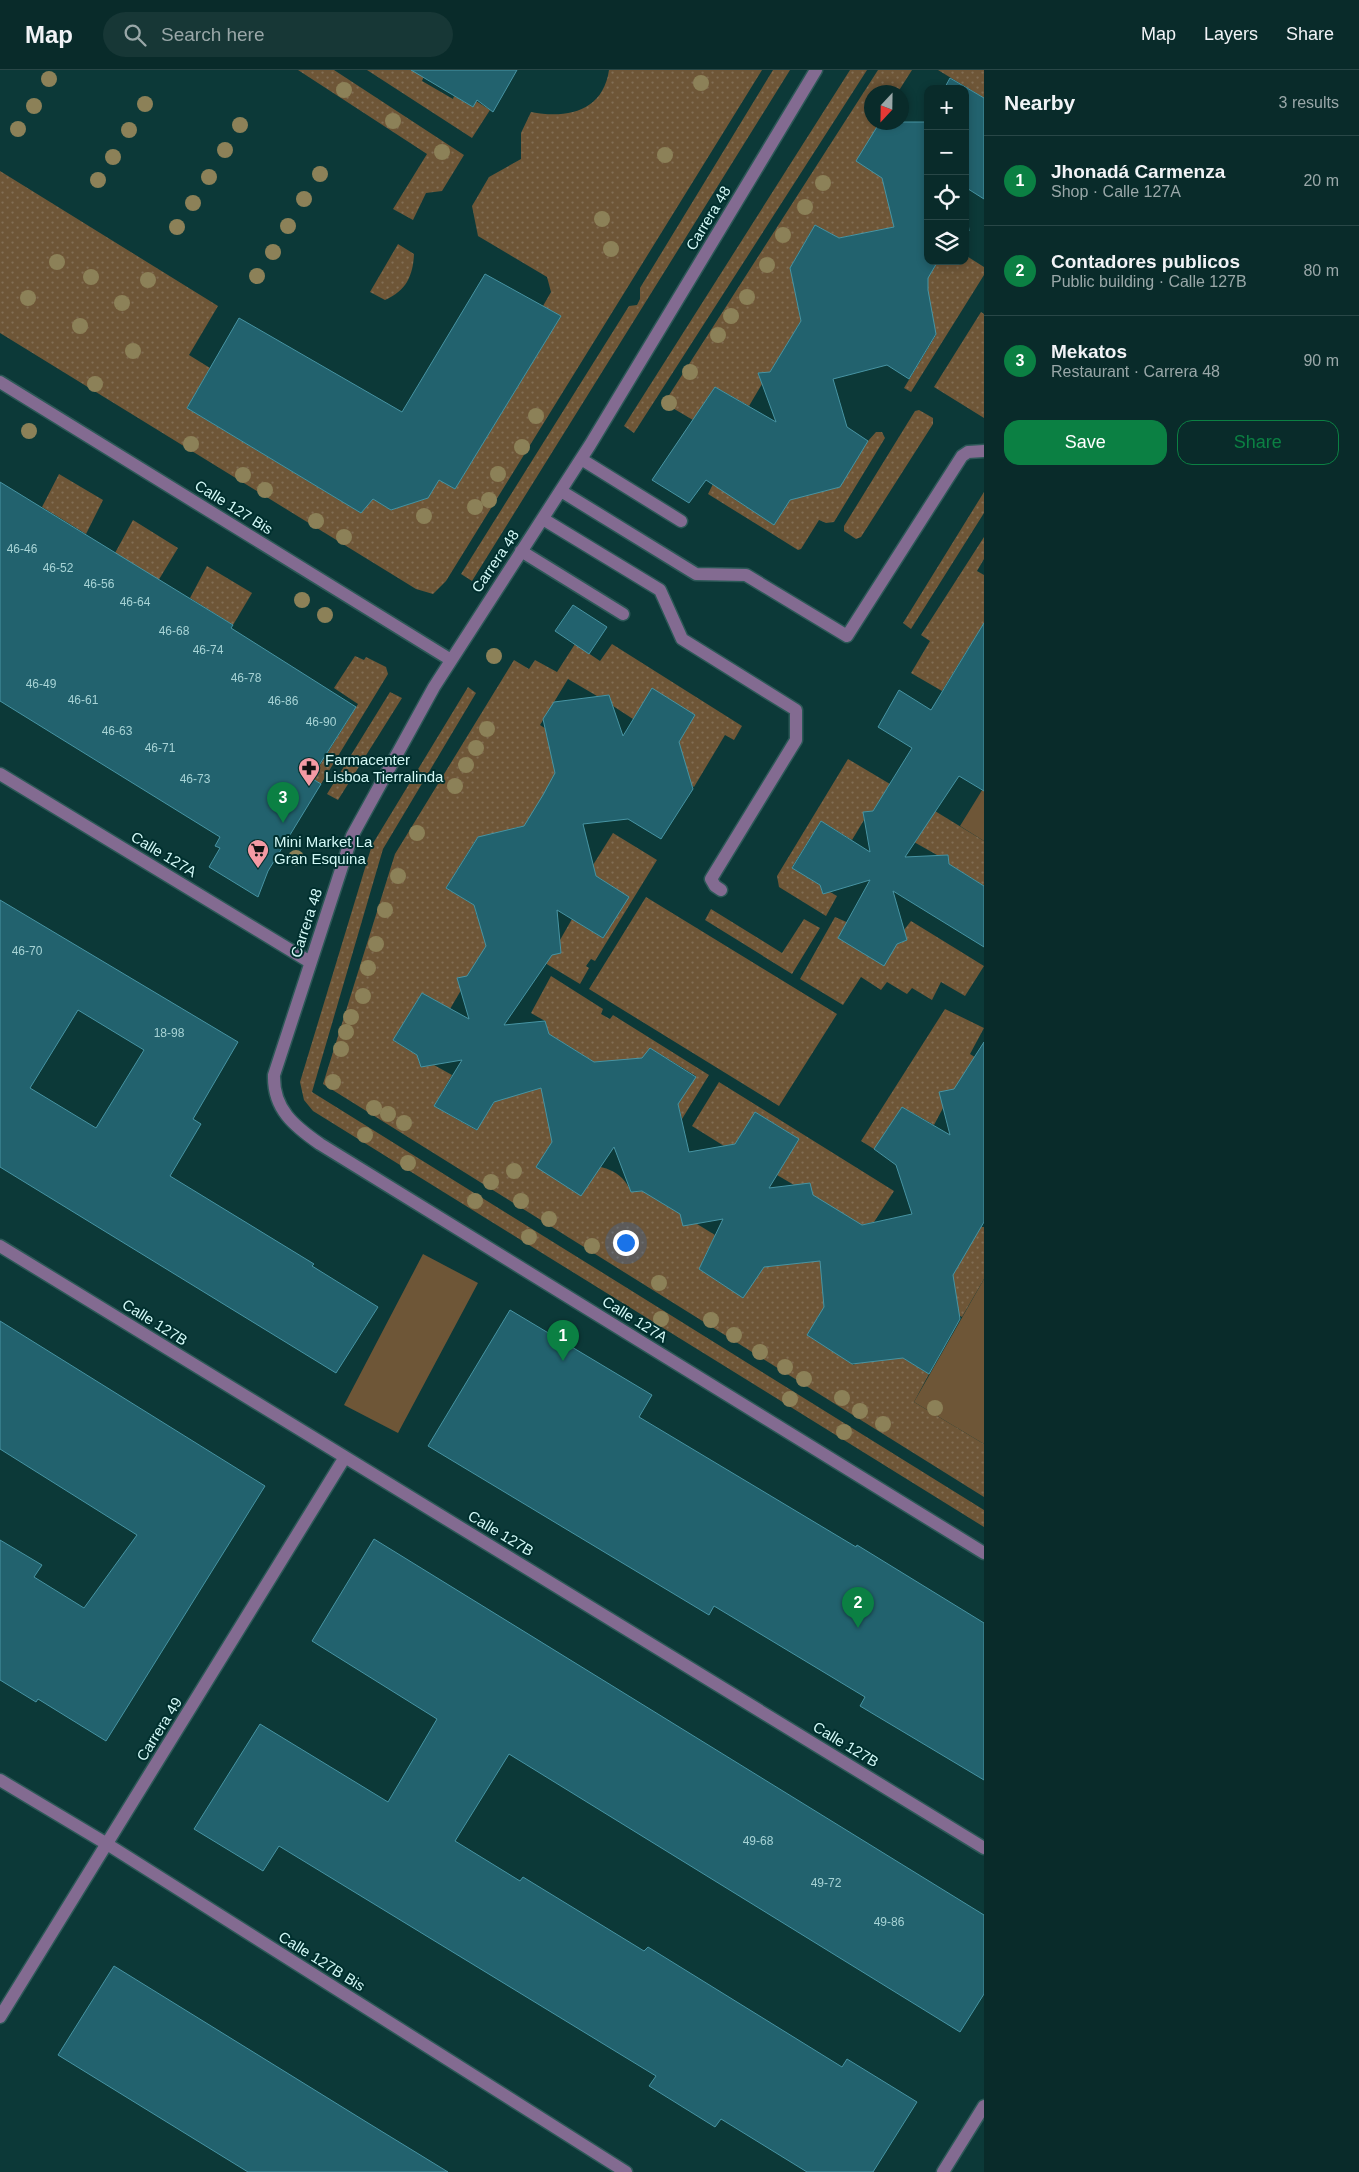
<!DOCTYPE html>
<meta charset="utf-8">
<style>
body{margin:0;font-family:Helvetica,sans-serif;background:#173736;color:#f1f3f6}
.controls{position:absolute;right:15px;top:15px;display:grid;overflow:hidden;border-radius:10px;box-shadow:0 2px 8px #0003}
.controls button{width:45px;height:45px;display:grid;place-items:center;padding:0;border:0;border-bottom:1px solid #294747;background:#092b2a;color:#f1f3f6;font:25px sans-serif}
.compass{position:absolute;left:864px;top:15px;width:45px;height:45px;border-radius:50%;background:#092b2a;box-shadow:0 2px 8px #0003;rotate:202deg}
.you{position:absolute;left:625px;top:1172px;width:18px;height:18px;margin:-12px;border:4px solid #fff;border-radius:50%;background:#1a73e8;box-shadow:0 0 0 8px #1a73e833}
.badge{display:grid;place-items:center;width:32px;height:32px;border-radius:50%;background:#0b8043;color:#fff;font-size:16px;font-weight:700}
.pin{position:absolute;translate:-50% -41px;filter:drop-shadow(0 1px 2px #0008)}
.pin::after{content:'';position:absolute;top:26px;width:18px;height:15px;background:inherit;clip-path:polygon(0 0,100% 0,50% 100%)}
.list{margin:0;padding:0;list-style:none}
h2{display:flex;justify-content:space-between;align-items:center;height:65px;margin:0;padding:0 20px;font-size:21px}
h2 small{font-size:16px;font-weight:400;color:#99a7a8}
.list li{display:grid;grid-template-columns:32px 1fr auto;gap:15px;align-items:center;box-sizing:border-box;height:90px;padding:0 20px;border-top:1px solid #294747}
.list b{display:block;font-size:19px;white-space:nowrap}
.list p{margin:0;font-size:16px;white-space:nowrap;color:#99a7a8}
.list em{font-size:16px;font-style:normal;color:#99a7a8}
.actions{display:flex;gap:10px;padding:15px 20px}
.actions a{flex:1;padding:11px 0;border:1px solid #0b8043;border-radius:15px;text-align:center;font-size:18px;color:#0b8043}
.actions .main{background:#0b8043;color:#fff}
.icon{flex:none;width:28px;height:28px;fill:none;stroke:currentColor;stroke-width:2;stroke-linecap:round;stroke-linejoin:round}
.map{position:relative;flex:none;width:984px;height:2102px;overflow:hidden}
header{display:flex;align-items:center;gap:30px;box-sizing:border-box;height:70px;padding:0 25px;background:#092b2a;border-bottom:1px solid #294747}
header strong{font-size:24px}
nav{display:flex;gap:28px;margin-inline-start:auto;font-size:18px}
.search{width:350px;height:45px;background:#173736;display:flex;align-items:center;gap:12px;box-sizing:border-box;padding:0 18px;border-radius:28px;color:#99a7a8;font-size:19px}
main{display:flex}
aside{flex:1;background:#092b2a}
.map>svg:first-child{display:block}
.grass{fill:url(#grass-dots)}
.park{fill:#6e5637}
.building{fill:#22626e;stroke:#4794a3;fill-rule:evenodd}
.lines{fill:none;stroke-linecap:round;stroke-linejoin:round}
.minor-casing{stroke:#2c5857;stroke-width:15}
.minor{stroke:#836b91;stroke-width:12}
.tree{fill:#8c8158}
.labels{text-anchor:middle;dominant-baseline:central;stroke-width:4;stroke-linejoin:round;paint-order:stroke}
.number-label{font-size:12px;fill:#a7d3d5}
.street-label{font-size:15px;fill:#d3f9f7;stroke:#002f2e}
.poi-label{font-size:15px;fill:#d3f9f7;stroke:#002f2e;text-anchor:start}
</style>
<header>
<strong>Map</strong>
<div class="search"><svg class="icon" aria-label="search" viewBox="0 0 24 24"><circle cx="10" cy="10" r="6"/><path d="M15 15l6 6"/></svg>Search here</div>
<nav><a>Map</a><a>Layers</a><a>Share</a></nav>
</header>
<main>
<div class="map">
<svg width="984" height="2102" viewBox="0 0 984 2102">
<defs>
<pattern id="grass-dots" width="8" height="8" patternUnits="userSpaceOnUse" patternTransform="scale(1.25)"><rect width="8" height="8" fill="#6e5637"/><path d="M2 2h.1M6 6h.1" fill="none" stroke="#826f55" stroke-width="1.8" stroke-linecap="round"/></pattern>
</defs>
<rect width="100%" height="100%" fill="#0c3938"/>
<path class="grass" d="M298 0H334L464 85 442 121 426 123 413 150 393 139 427 84Z
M367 0H414L424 6 422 11 453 29 454 26 473 37 476 31 490 40 472 68Z
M609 0H762L446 511 433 524 416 519 0 263V101L218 236 189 285 210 298 187 338 361 443 373 429 391 440 428 428 439 410 455 419 561 246 543 236 551 222 547 207 478 166 472 136 489 107 521 89V63L531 42C566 49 603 42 609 0Z
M773 0H790L472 511 461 504 629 236 637 235 640 229V218Z
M850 0H867L634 363 624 356Z
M878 0H912L898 22H872V52L880 53 915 129 892 167 857 179 853 165 839 168 815 155 791 196 822 216 810 235 798 237 801 251 770 302 758 303 762 314 749 336 715 317 693 350 664 333Z
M938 0H984V28Z
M398 174 414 184C413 206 406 221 385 230L370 222Z
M965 185 984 197V205L911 322 904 318 936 265 904 242 938 191H965Z
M981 242 984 244V348L934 317Z
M919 340 933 348V354L861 467 856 469 844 461V456L915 341Z
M688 357 715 375 731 426 774 455 790 430 841 415 868 371 876 362H882L885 368 834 452 826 453 819 450 801 479 798 480 708 424 713 414 669 385Z
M59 404 103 430 86 464 42 437Z
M984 422V443L911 559 903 553Z
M133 450 178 478 158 511 115 483Z
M984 467V489L977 501 984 505V553L942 621 911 603 930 571 921 565Z
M207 496 252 523 233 555 190 528Z
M575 574 600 591 612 574 742 656 734 670 725 665 694 717 663 698 682 683 679 672 695 645 652 619 633 649 613 636 609 625 597 626 568 609 540 655 573 676 525 756 514 758 505 789 475 771 446 818 474 835 477 847 488 845 501 852 450 939 422 923 393 970 417 985 421 997 434 995 452 1005 434 1036 476 1060 515 1001 544 1019 552 1072 536 1097C568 1096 617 1085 631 1122L643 1121 715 1165 699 1199 743 1227 764 1197 780 1195 777 1180 784 1169 844 1205 807 1265 854 1295 871 1268 929 1304 914 1332 984 1374V1427L323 1014 395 784 514 590 529 599 535 590 557 602Z
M355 586 364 590 366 587 386 597 388 604 321 714 312 708 358 634 334 618Z
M468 617 476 623 383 779 312 1022 984 1440V1457L313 1041 304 1030 300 1012 372 775Z
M390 622 402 628 338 730 327 724Z
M848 689 890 714 873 741 863 742 864 750 852 770 821 751 792 797 820 815 823 824 830 822 837 826 826 846 779 817 777 806Z
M935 741 984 771V816L949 794 948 785H937L914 772Z
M613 763 657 790 595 891 591 889 586 896 589 898 580 914 545 893 550 885 561 883 560 870 572 849 603 868 628 827 596 806 593 795Z
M646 827 837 944 779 1036 589 919Z
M711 839 782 883 804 849 820 858 792 904 705 850Z
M835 847 897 874 907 870 904 860 911 851 984 896 965 926 941 912 932 930 912 918 907 924 887 912 881 920 861 907 843 935 800 909Z
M551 906 603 939 601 944 610 949 613 945 709 1005 682 1049 678 1034 696 1006 650 978 626 1012 607 991 594 992 549 964 545 951 531 943Z
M945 939 984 958 970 984 984 993 943 1038 934 1055 902 1037 874 1079 861 1071Z
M719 1012 894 1121 874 1152 862 1155 777 1105 799 1069 755 1042 735 1074 724 1076 692 1056Z
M981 1157H984V1209L962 1247 934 1230Z"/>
<path class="park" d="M984 717V771L960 756Z
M423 1184 478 1213 398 1363 344 1335Z
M984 1209V1374L914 1332Z"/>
<path class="building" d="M411 0H517L493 42 477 30 473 37Z
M950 8 984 28V129L965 117V19H944Z
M880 52H928V191H938L928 208V220L936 264 909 309 887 295 833 309 847 357 868 371 840 417 790 430 774 455 706 410 689 433 652 410 715 317 776 352 758 303 770 302 801 251 790 198 815 155 839 168 894 157 882 108 856 91Z
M965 126 969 161 965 162Z
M485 204 561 246 455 419 439 410 428 428 391 440 373 429 361 443 187 338 239 248 402 342Z
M0 412 233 555 231 558 356 637 311 708 321 714 268 801 258 827 209 797 220 778 215 776 220 767 0 631Z
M573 535 607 557 589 584 555 561Z
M984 553V721L959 706 905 787 948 785 949 794 984 816V877L893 821 907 870 897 874 884 896 838 868 870 810 823 824 820 815 792 798 821 751 870 782 863 742 873 741 912 678 878 657 899 620 931 640Z
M652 618 695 645 679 672 693 719 661 769 628 749 583 754 596 806 629 827 603 868 557 840 561 883 552 885 504 955 545 951 549 964 594 992 642 988 650 978 696 1007 678 1034 689 1082 735 1074 755 1042 799 1069 769 1118 810 1113 813 1125 862 1155 912 1144 896 1095 874 1079 902 1037 950 1065 939 1022 954 1019 984 972V1152L953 1205 960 1249 929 1304 903 1288 852 1294 807 1265 824 1237 820 1191 764 1197 743 1228 699 1199 723 1149 683 1156 680 1144 642 1121 631 1122 614 1077 581 1126 536 1097 552 1072 541 1018 494 1032 477 1060 434 1036 462 990 421 997 417 985 393 970 422 923 469 949 457 908 467 906 486 876 474 835 446 818 478 767 524 756 543 725 555 703 543 649 554 632 609 625 623 666Z
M0 830 238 972 193 1049 201 1054 170 1106 314 1194 312 1196 378 1237 336 1303 0 1097ZM78 940 144 980 96 1058 30 1018Z
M510 1240 652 1325 639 1347 856 1477 857 1475 984 1553V1710L860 1636 865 1627 792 1583 714 1536 709 1545 428 1376Z
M0 1251 265 1416 106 1671 38 1629 36 1632 0 1610V1470L42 1495 34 1507 84 1538 137 1465 0 1379Z
M374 1469 984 1845V1924L960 1962 509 1684 455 1771 520 1811 523 1807 644 1881 648 1877 842 1997 847 1989 917 2032 873 2102H807L721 2049 715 2057 649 2016 656 2006 279 1776 263 1801 194 1759 260 1654 388 1732 437 1649 312 1571Z
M114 1896 368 2053 448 2102H248L196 2070 58 1985Z"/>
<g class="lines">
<g class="minor-casing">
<path id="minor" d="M816 0 590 375 434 617 352 766 274 1005C273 1039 294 1056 320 1074L984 1483
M0 312 451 590
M581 389 681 451
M561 421 696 504 746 505 847 566 962 386 968 382 984 381
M543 449 660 520 682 569 796 640V670L711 809 715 816 721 820
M521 481 623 544
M0 704 310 892
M0 1176 984 1778
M0 1710 107 1774 626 2102
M0 1947 345 1387
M943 2102 984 2036"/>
</g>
<use href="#minor" class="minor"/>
</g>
<g class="tree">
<circle cx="49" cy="9" r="8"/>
<circle cx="701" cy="13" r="8"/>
<circle cx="344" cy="20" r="8"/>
<circle cx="145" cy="34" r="8"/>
<circle cx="34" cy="36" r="8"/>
<circle cx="393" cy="51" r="8"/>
<circle cx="240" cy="55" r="8"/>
<circle cx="18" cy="59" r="8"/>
<circle cx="129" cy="60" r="8"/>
<circle cx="225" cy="80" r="8"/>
<circle cx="442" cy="82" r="8"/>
<circle cx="665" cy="85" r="8"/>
<circle cx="113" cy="87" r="8"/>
<circle cx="320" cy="104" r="8"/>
<circle cx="209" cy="107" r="8"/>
<circle cx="98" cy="110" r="8"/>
<circle cx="823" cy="113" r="8"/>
<circle cx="304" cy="129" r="8"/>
<circle cx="193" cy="133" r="8"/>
<circle cx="805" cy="137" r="8"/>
<circle cx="602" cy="149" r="8"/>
<circle cx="288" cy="156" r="8"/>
<circle cx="177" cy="157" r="8"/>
<circle cx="783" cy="165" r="8"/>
<circle cx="611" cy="179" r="8"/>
<circle cx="273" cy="182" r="8"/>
<circle cx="57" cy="192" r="8"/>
<circle cx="767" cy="195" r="8"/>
<circle cx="257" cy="206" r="8"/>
<circle cx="91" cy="207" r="8"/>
<circle cx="148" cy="210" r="8"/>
<circle cx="747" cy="227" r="8"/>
<circle cx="28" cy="228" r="8"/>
<circle cx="122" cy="233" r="8"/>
<circle cx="731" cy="246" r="8"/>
<circle cx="80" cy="256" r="8"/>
<circle cx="718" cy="265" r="8"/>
<circle cx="133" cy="281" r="8"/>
<circle cx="690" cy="302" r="8"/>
<circle cx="95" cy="314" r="8"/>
<circle cx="669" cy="333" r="8"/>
<circle cx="536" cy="346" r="8"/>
<circle cx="29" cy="361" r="8"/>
<circle cx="191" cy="374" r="8"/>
<circle cx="522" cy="377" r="8"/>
<circle cx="498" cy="404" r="8"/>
<circle cx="243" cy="405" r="8"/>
<circle cx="265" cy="420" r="8"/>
<circle cx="489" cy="430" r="8"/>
<circle cx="475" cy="437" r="8"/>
<circle cx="424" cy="446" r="8"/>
<circle cx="316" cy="451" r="8"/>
<circle cx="344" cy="467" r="8"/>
<circle cx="302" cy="530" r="8"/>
<circle cx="325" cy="545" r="8"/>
<circle cx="494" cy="586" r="8"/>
<circle cx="487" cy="659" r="8"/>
<circle cx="476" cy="678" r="8"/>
<circle cx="466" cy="695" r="8"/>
<circle cx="455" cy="716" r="8"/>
<circle cx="417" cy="763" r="8"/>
<circle cx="296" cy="788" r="8"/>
<circle cx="398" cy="806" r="8"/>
<circle cx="385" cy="840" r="8"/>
<circle cx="376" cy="874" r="8"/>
<circle cx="368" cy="898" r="8"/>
<circle cx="363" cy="926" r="8"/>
<circle cx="351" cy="947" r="8"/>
<circle cx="346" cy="962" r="8"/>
<circle cx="341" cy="979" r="8"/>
<circle cx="333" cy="1012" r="8"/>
<circle cx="374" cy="1038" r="8"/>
<circle cx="388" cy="1044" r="8"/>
<circle cx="404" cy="1053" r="8"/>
<circle cx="365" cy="1065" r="8"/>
<circle cx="408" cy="1093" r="8"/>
<circle cx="514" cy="1101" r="8"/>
<circle cx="491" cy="1112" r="8"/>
<circle cx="475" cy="1131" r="8"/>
<circle cx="521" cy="1131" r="8"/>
<circle cx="549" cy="1149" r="8"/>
<circle cx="529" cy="1167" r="8"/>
<circle cx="592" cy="1176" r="8"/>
<circle cx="659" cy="1213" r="8"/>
<circle cx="661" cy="1249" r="8"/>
<circle cx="711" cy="1250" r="8"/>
<circle cx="734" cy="1265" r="8"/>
<circle cx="760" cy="1282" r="8"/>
<circle cx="785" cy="1297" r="8"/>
<circle cx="804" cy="1309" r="8"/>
<circle cx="842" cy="1328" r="8"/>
<circle cx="790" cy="1329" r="8"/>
<circle cx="935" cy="1338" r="8"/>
<circle cx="860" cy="1341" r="8"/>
<circle cx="883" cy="1354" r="8"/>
<circle cx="844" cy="1362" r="8"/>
</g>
<defs>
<g id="pharmacy-pin" transform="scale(1.125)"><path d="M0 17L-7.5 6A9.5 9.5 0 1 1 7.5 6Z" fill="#f49aa4" stroke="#002f2e"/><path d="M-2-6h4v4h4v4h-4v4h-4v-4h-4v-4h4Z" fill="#111"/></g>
<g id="supermarket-pin" transform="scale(1.125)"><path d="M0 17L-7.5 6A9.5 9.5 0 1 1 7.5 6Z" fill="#f49aa4" stroke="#002f2e"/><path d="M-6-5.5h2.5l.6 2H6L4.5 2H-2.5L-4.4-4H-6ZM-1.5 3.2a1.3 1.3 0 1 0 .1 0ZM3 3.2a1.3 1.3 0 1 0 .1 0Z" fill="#111"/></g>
</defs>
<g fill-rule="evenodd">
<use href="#pharmacy-pin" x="309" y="698"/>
<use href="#supermarket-pin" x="258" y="780"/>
</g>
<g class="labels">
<g class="number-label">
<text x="22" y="479">46-46</text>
<text x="58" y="498">46-52</text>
<text x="99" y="514">46-56</text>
<text x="135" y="532">46-64</text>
<text x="174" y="561">46-68</text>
<text x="208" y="580">46-74</text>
<text x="246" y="608">46-78</text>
<text x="41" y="614">46-49</text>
<text x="83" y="630">46-61</text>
<text x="283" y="631">46-86</text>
<text x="321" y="652">46-90</text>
<text x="117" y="661">46-63</text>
<text x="160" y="678">46-71</text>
<text x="195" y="709">46-73</text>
<text x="27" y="881">46-70</text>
<text x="169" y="963">18-98</text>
<text x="758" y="1771">49-68</text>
<text x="826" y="1813">49-72</text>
<text x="889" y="1852">49-86</text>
</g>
<g class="street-label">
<text transform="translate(708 148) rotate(-59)">Carrera 48</text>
<text transform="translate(234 437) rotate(32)">Calle 127 Bis</text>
<text transform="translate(495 491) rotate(-56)">Carrera 48</text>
<text transform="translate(164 784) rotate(31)">Calle 127A</text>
<text transform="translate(306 853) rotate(-72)">Carrera 48</text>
<text transform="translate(635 1249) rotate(32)">Calle 127A</text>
<text transform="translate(155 1252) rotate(32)">Calle 127B</text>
<text transform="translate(501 1463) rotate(31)">Calle 127B</text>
<text transform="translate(159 1659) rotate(-58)">Carrera 49</text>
<text transform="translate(846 1674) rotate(31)">Calle 127B</text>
<text transform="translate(322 1891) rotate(32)">Calle 127B Bis</text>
</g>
<g class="poi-label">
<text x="325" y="689">Farmacenter<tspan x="325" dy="17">Lisboa Tierralinda</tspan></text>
<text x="274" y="771">Mini Market La<tspan x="274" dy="17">Gran Esquina</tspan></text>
</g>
</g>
</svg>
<div class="controls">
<button>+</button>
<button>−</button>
<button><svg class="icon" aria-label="locate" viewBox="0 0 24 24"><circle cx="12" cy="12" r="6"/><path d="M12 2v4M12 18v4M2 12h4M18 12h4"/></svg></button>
<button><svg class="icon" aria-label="layers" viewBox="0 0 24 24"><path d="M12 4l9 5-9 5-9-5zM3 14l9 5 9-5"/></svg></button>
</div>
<svg class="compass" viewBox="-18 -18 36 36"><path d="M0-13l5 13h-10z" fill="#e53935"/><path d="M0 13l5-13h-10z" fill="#99a7a8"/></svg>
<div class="you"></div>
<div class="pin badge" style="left:563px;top:1291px">1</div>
<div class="pin badge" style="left:858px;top:1558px">2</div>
<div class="pin badge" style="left:283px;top:753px">3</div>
</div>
<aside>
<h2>Nearby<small>3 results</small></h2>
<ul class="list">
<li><span class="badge">1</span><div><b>Jhonadá Carmenza</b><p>Shop · Calle 127A</p></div><em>20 m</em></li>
<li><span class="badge">2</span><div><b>Contadores publicos</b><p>Public building · Calle 127B</p></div><em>80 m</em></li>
<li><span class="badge">3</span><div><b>Mekatos</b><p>Restaurant · Carrera 48</p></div><em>90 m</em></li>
</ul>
<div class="actions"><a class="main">Save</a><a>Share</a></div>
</aside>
</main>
